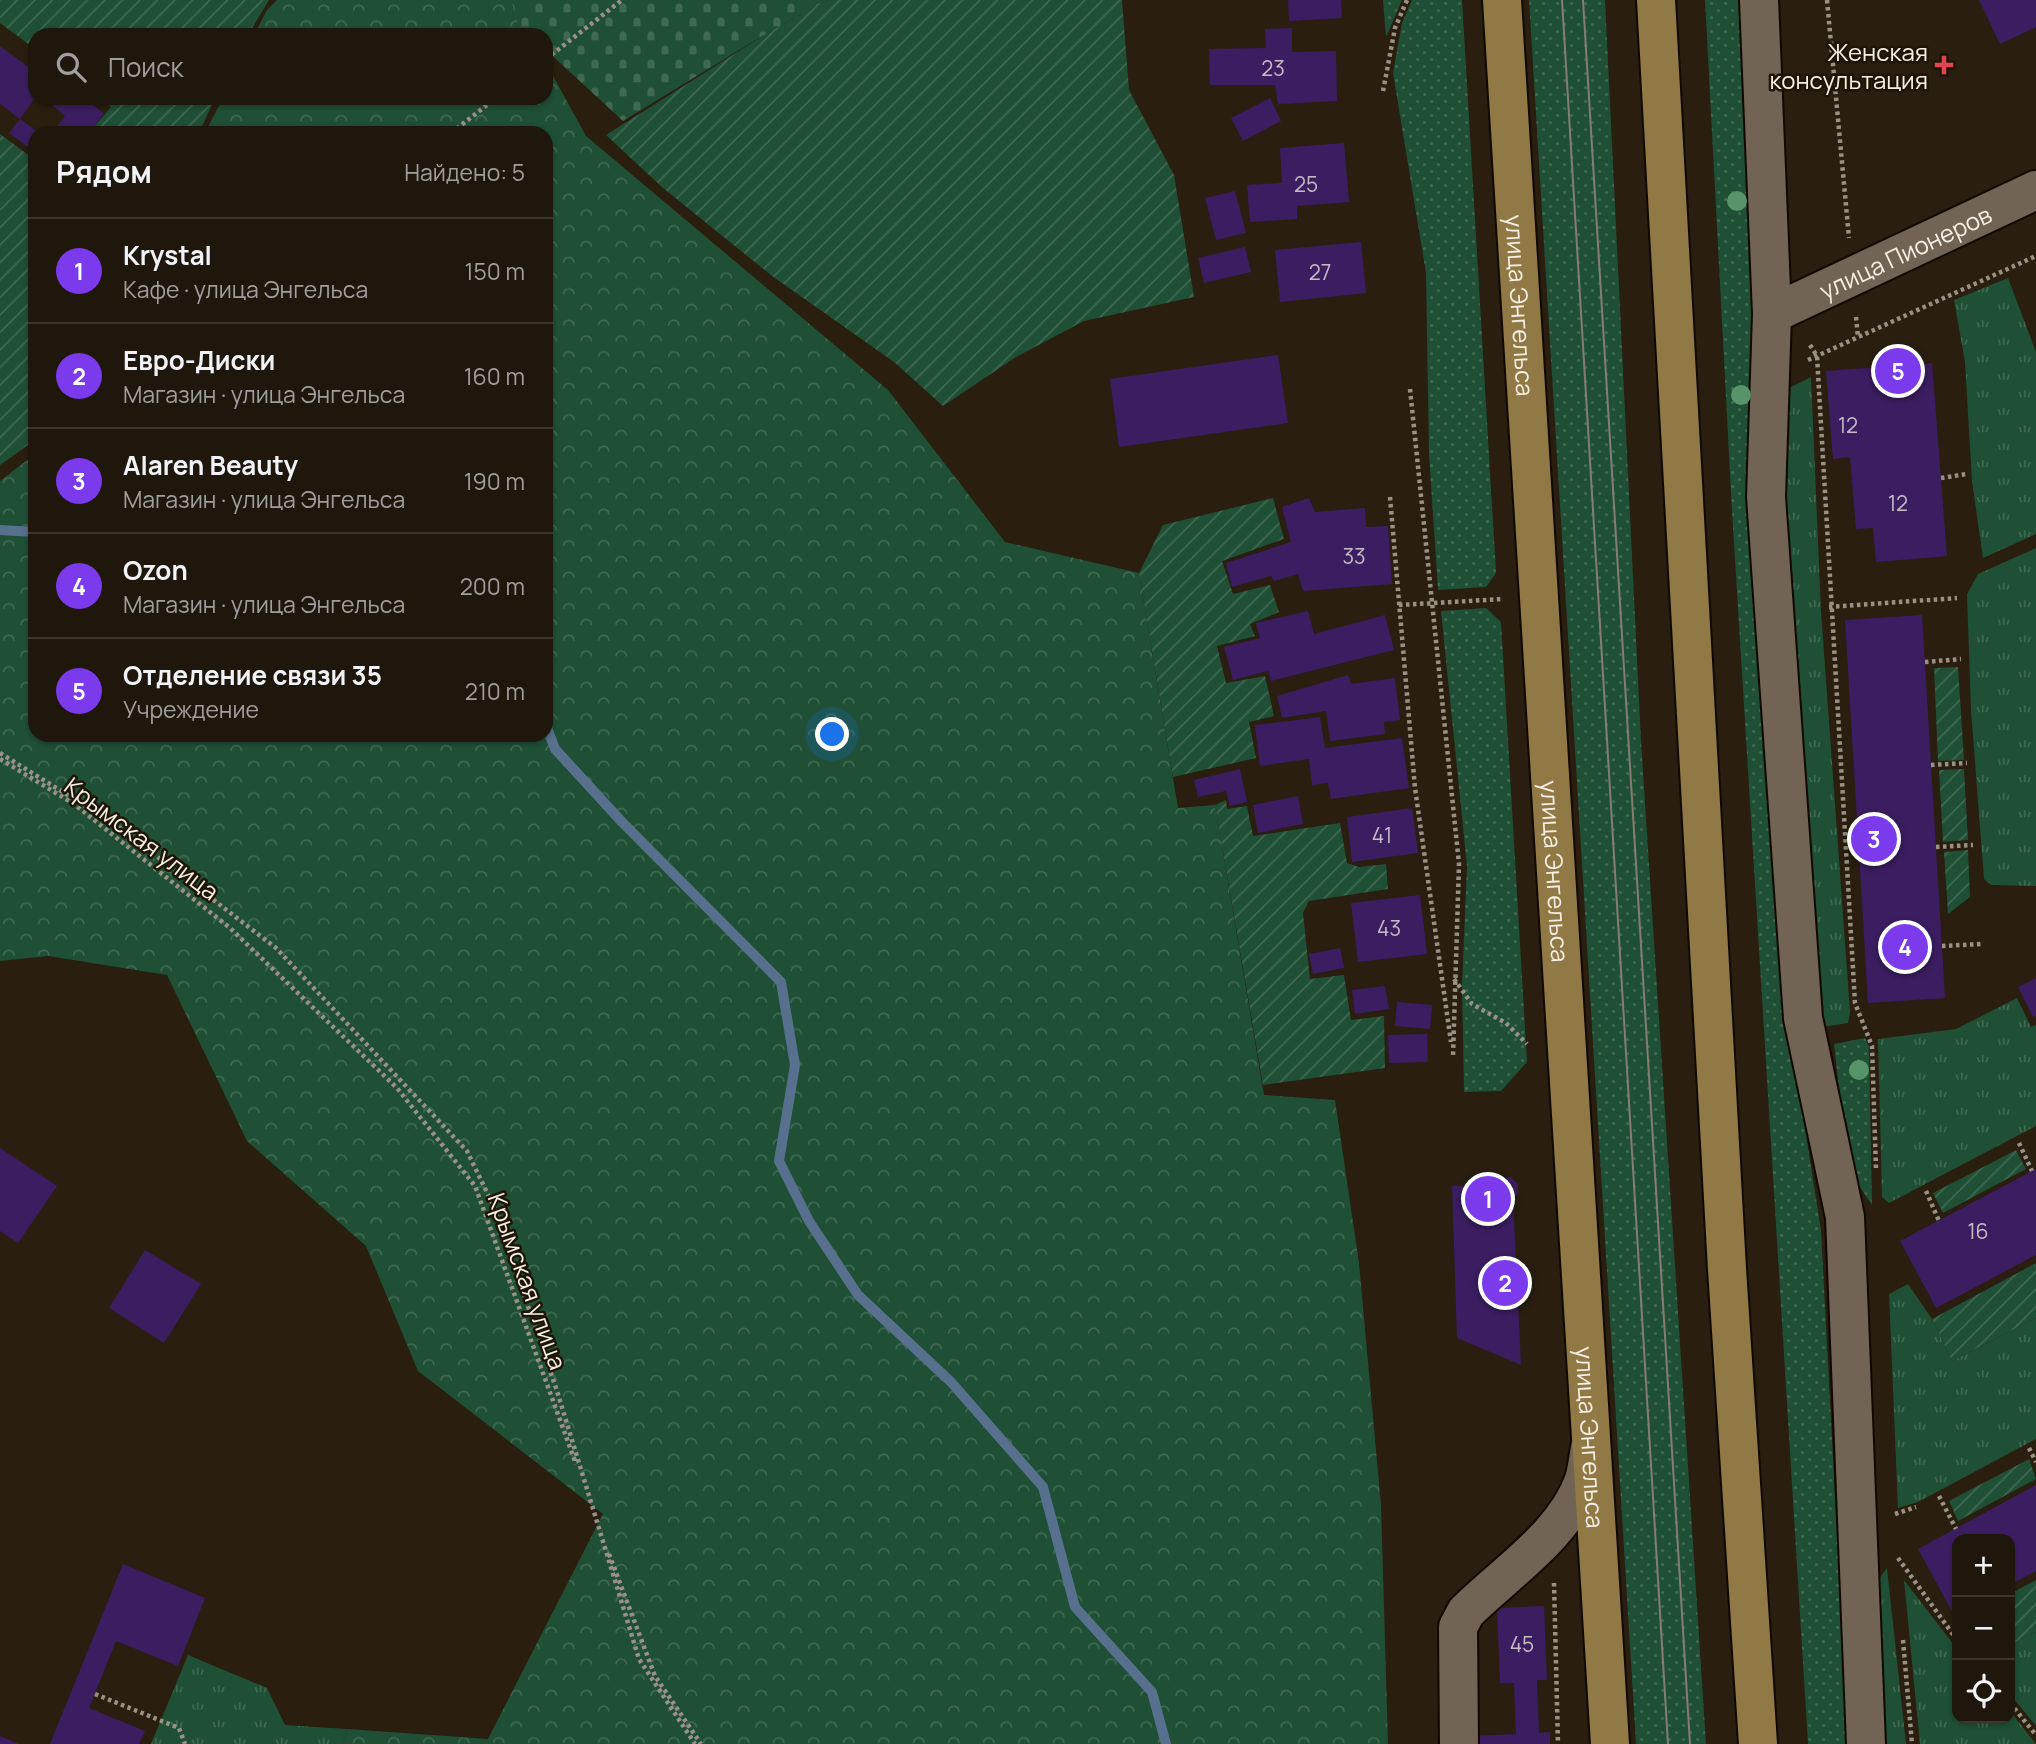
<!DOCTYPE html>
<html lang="ru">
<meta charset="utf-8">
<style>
body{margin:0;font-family:Manrope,sans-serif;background:#271f15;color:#f1f3f6}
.controls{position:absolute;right:21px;bottom:21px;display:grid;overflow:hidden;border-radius:14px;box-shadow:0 2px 5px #0004}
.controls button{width:63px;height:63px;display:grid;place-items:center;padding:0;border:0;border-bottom:2px solid #3c352d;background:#1f160c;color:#f1f3f6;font:35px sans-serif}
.you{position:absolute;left:833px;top:735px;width:24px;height:24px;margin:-18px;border:5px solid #fff;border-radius:50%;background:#1a73e8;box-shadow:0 0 0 10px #1a73e833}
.badge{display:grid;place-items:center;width:46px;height:46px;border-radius:50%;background:#7c3aed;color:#fff;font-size:23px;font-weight:700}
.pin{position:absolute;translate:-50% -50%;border:4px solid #fff;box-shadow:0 2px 7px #0006}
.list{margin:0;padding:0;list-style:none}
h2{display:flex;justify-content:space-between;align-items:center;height:91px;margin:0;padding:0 28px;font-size:30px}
h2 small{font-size:23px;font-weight:400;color:#a19f9d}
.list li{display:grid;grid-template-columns:46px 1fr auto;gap:21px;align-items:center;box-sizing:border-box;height:105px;padding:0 28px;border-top:2px solid #3c352d}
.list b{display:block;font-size:26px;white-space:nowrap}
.list p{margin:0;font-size:23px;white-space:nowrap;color:#a19f9d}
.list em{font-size:23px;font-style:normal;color:#a19f9d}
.icon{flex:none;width:38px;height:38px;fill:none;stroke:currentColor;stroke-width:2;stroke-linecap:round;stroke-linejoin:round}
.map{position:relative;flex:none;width:2036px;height:1744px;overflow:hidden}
.search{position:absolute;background:#1f160c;box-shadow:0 2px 5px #0004;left:28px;top:28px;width:525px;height:77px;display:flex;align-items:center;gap:18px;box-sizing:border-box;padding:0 24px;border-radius:21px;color:#a19f9d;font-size:26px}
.panel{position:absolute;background:#1f160c;box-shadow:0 2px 5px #0004;left:28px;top:126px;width:525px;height:616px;border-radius:21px}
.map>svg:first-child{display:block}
.grass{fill:url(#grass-dots)}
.forest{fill:url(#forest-crowns)}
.cemetery{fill:url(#cemetery-stones)}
.park{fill:url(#park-tufts)}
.garden{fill:url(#garden-furrows)}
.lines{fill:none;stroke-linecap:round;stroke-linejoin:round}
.stream{stroke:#56708d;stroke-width:10}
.building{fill:#3b1e61}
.minor-casing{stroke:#110800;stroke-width:42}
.major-casing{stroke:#110800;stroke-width:42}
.path{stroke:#9a9186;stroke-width:4.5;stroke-dasharray:3.5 3.5;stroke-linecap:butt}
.minor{stroke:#716454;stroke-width:38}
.major{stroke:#907944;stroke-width:38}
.tram{stroke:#867d71;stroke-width:2}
.tree{fill:#58946a}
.health-dot{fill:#e0444e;stroke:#1f1507;stroke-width:2.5}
.labels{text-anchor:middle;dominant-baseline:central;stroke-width:5;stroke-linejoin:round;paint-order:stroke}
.number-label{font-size:21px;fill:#c7bbc5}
.poi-label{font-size:24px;fill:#f6efe6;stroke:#1f1507;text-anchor:end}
.street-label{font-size:24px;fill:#f6efe6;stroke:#1f1507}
</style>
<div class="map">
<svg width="2036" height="1744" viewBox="0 0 2036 1744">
<defs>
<pattern id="grass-dots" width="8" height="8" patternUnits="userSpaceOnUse" patternTransform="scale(1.75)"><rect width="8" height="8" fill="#1f4f35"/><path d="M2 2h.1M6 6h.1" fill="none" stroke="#406952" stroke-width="1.8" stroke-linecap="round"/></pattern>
<pattern id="forest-crowns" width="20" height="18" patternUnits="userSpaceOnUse" patternTransform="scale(1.75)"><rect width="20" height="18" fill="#1f4f35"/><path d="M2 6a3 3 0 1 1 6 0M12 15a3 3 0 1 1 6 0" fill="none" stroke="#406952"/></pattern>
<pattern id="cemetery-stones" width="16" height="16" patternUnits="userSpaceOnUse" patternTransform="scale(1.75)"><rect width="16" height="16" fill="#1f4f35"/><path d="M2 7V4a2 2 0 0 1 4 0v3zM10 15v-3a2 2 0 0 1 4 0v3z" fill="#406952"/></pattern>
<pattern id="park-tufts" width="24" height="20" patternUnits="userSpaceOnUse" patternTransform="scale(1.75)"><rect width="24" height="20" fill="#1f4f35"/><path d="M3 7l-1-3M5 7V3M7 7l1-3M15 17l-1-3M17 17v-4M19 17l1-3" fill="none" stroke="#406952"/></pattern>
<pattern id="garden-furrows" width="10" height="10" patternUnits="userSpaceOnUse" patternTransform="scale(1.75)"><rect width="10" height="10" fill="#1f4f35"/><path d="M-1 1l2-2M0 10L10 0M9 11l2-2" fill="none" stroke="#406952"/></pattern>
</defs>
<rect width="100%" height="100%" fill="#291e10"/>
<path class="grass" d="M1383 0H1402L1386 37Z
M1412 0H1462L1496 573 1486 587 1438 590 1429 454 1426 273 1393 73 1402 23Z
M1529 0H1605L1641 741 1706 1744H1636Z
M1705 0H1747L1789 1027 1821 1230 1848 1744H1808L1732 511Z
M1486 608 1501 622 1527 1062 1501 1091 1464 1092 1462 985 1467 866 1441 611Z
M1865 1038 1869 1047 1872 1205 1854 1178 1843 1123 1834 1044Z"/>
<path class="forest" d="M277 0H511L530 35H254L267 10Z
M546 63 586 136 888 390 1005 542 1139 573 1178 808 1215 805 1264 1095 1335 1100 1359 1263 1381 1505 1388 1744H342L347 1729 488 1739 603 1514 418 1371 366 1246 247 1141 167 975 48 956 0 961V481L35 454V735H546V133H205L223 98H546Z"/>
<path class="cemetery" d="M511 0H828L769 32 623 121 546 50V35H530L518 24Z"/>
<path class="park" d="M2008 278 2036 352V534L1983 558 1972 481 1965 362 1954 300Z
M1811 377 1821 611 1850 1012 1848 1023 1815 1028 1780 405 1789 388Z
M2036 548V886L1991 885 1984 879 1971 710 1967 594 1978 574Z
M2017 998 2031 1027 2036 1025V1126L1889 1203 1882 1197 1878 1039 1956 1029Z
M1908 1284 1932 1319 1952 1361 2036 1318V1439L1918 1502 1898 1508 1889 1294Z
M1887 1568 1906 1744H1876L1879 1579Z
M1904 1580 1957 1649V1718H2010V1711L2036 1744H1920Z
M2036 1632V1726L2010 1694V1645Z
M188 1655 267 1688 285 1725 347 1729 342 1744H151Z"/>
<path class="garden" d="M0 0H269L248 35H35V49L0 23Z
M828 0H1122L1129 90 1174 175 1194 297 1084 321 1016 357 943 406 894 362 772 276 663 188 606 135 769 32Z
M100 98H215L199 133H89L111 107Z
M0 134 35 160V440L0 465Z
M1273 498 1284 539 1222 561 1233 594 1270 585 1279 612 1250 624 1255 636 1217 646 1226 683 1265 676 1274 716 1249 722 1256 758 1173 777 1139 573 1163 525Z
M1958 667 1964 760 1938 761 1934 668Z
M1964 769 1968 840 1943 842 1939 770Z
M1226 800 1227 809 1247 806 1253 836 1340 823 1347 863 1359 867 1386 864 1388 889 1309 901 1303 913 1310 979 1344 975 1351 1020 1384 1016 1385 1068 1263 1085 1215 805Z
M1968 850 1970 897 1948 914 1944 852Z
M2016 1150 2026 1169 1943 1213 1933 1193Z
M2036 1263V1318L1952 1361 1932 1319Z
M2029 1459 2036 1479 1958 1521 1949 1501Z
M2036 1580V1632L2010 1645V1594Z"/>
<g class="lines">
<path class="stream" d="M0 530 35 532
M546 725 555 749 622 822 781 982 795 1065 779 1161 809 1221 858 1295 951 1382 1043 1487 1075 1607 1152 1692 1166 1744"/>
</g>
<path class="building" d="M1288 0H1341L1342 18 1289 21Z
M1979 0H2036V27L2000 44Z
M1292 28V52L1336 51 1337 101 1278 104 1275 85H1210L1209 49 1266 48 1265 29Z
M0 46 35 72V98L20 119 0 104Z
M44 98H85L104 114 89 133 77 125 71 133H52L65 116Z
M1270 98 1281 121 1243 141 1231 118Z
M20 119 39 133H35V152L9 133Z
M1344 143 1349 202 1297 206V219L1250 222 1247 185 1282 183 1280 148Z
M1235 191 1246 233 1216 240 1205 198Z
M1361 242 1366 293 1280 302 1275 250Z
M1245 247 1251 272 1204 283 1198 258Z
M1278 355 1288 423 1119 447 1110 379Z
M1932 363 1947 556 1876 562 1873 528 1856 529 1850 457 1833 459 1826 371Z
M1309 498 1315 512 1365 508 1366 527 1388 526 1392 584 1303 591 1298 574 1274 581 1271 576 1232 587 1226 563 1291 542 1282 507Z
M1308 611 1314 634 1385 615 1394 650 1271 681 1268 671 1233 680 1224 647 1260 638 1256 623Z
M1922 615 1945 998 1868 1003 1845 620Z
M1348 675 1351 684 1395 678 1400 720 1384 722 1385 734 1330 741 1326 711 1282 718 1277 696Z
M1320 717 1325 748 1402 738 1409 788 1331 799 1328 783 1312 785 1309 759 1260 766 1255 725Z
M1240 769 1247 802 1230 806 1226 791 1198 797 1194 780Z
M1298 796 1303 824 1258 833 1253 805Z
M1412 808 1418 853 1352 862 1347 817Z
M1420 895 1427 954 1358 962 1351 903Z
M1340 948 1344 968 1313 974 1309 954Z
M2036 978V1016L2033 1017 2018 987Z
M1385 986 1389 1009 1355 1014 1352 990Z
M1397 1002 1432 1005 1430 1029 1395 1026Z
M1427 1034 1428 1062 1389 1063 1388 1035Z
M0 1148 57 1186 18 1243 0 1231Z
M2036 1169V1255L1936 1308 1900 1241Z
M1511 1177 1518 1184V1193L1513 1199 1521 1365 1457 1338 1452 1186 1496 1185 1501 1179Z
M145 1250 201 1284 164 1343 109 1308Z
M2036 1485V1571L2010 1585V1539H1957V1613L1954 1615 1918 1549Z
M123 1564 205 1598 178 1666 116 1641 89 1708 145 1731 139 1744H50Z
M1544 1606 1547 1680H1537L1539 1733 1550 1732V1744H1473L1472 1736 1516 1734 1514 1683H1500L1497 1608Z
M0 1736 19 1744H0Z"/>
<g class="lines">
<g class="minor-casing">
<g id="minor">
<path d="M1759 0 1772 314 1766 497 1803 1018 1845 1217 1866 1744"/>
<path id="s1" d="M1772 314 2036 190"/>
<path d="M1459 1744 1458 1627 1466 1612C1505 1573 1565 1535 1584 1480 1587 1470 1588 1459 1590 1448"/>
</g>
</g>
<g class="major-casing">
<g id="major">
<path id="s2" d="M1502 0 1610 1744"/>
<path d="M1656 0 1727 1269 1758 1744"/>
</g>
</g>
<path class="path" d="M1827 0 1849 238
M546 59 622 0
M1383 91 1395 28 1407 0
M451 133 496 98
M1856 317 1858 337
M1810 345 1817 356 1855 1003 1872 1046 1876 1170
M1808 360 2036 256
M1410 389 1459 864 1453 1056
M1941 478 1967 474
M1390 497 1415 788 1451 1042
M1399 605 1503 599
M1829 607 1957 598
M1925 662 1961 659
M0 753 116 825 276 948 467 1151 494 1207 557 1391 639 1659 695 1744
M0 759 74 804 230 928 397 1088 475 1186 576 1464
M1931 765 1967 763
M1936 847 1973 845
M1942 946 1981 944
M1454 979 1472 1004 1506 1023 1527 1044
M2019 1143 2032 1171
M1926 1191 1939 1221
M2029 1448 2036 1462
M1939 1496 1956 1529
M1895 1514 1916 1507
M609 1554 655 1676 701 1744
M1898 1558 1957 1640
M1554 1583 1558 1744
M1903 1640 1912 1744
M95 1694 179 1728 185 1744
M2010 1703 2036 1735"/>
<use href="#minor" class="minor"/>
<use href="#major" class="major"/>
<path class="tram" d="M1562 0 1668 1744
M1583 0 1690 1744"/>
</g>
<g class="tree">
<circle cx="1737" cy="201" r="10"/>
<circle cx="1741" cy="395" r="10"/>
<circle cx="1859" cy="1070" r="10"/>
</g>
<path class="health-dot" d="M1940.5 54.5h7v7h7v7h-7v7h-7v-7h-7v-7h7z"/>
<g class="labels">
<g class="number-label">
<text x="1273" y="68">23</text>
<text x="1306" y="184">25</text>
<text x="1320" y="272">27</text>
<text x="1848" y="425">12</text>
<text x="1898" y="503">12</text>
<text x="1354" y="556">33</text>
<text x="1382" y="835">41</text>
<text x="1389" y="928">43</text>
<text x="1978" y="1231">16</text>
<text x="1522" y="1644">45</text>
</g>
<g class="poi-label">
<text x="1928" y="51">Женская<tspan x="1928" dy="28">консультация</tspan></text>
</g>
<g class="street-label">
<text stroke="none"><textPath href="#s1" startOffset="147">улица Пионеров</textPath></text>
<text stroke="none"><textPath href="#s2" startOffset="306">улица Энгельса</textPath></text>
<text transform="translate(142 838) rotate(37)">Крымская улица</text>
<text stroke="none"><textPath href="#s2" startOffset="873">улица Энгельса</textPath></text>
<text transform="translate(528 1281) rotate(70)">Крымская улица</text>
<text stroke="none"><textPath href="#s2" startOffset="1440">улица Энгельса</textPath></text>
</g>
</g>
</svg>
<div class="controls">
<button>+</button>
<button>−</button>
<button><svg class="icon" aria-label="locate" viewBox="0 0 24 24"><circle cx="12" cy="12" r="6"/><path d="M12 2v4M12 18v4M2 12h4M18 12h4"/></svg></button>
</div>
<div class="you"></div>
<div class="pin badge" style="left:1488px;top:1199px">1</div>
<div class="pin badge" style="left:1505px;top:1283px">2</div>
<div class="pin badge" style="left:1874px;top:839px">3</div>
<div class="pin badge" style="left:1905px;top:947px">4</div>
<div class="pin badge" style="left:1898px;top:371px">5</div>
<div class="search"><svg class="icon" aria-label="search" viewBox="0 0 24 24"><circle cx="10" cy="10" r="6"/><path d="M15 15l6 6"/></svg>Поиск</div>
<section class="panel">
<h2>Рядом<small>Найдено: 5</small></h2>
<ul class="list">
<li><span class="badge">1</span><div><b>Krystal</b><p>Кафе · улица Энгельса</p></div><em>150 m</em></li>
<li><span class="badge">2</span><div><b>Евро-Диски</b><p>Магазин · улица Энгельса</p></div><em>160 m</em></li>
<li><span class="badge">3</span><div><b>Alaren Beauty</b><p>Магазин · улица Энгельса</p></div><em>190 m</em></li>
<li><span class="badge">4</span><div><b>Ozon</b><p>Магазин · улица Энгельса</p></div><em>200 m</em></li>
<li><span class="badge">5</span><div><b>Отделение связи 35</b><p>Учреждение</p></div><em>210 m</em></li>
</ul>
</section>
</div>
